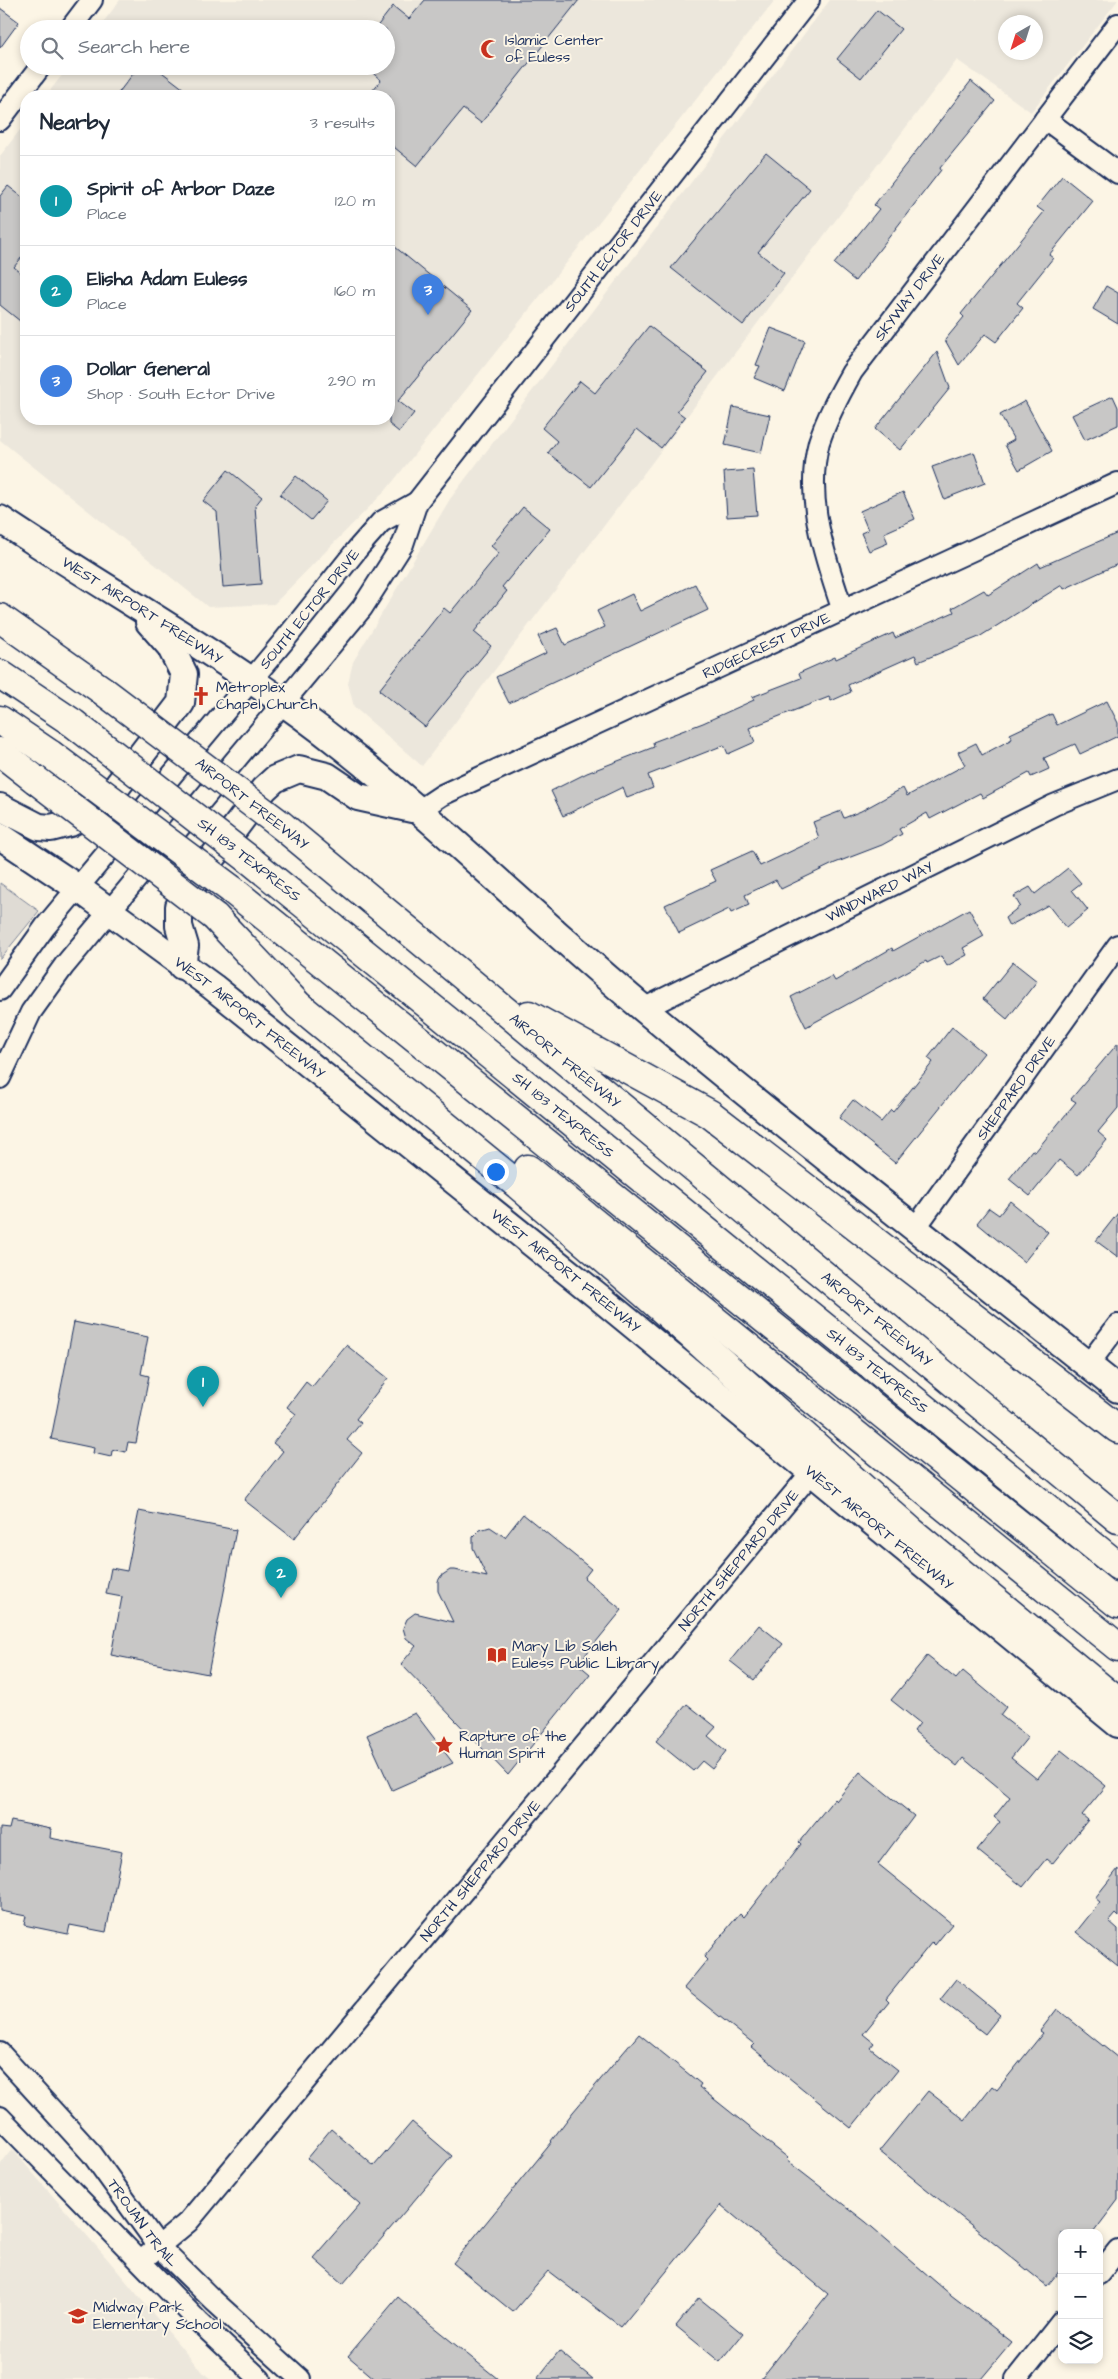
<!DOCTYPE html>
<meta charset="utf-8">
<style>
body{margin:0;font-family:"Architects Daughter",sans-serif;background:#f2f2f3;color:#1f2937}
.controls{position:absolute;right:15px;bottom:15px;display:grid;overflow:hidden;border-radius:10px;box-shadow:0 2px 8px #0003}
.controls button{width:45px;height:45px;display:grid;place-items:center;padding:0;border:0;border-bottom:1px solid #e0e1e3;background:#fff;color:#1f2937;font:25px sans-serif}
.compass{position:absolute;left:998px;top:15px;width:45px;height:45px;border-radius:50%;background:#fff;box-shadow:0 2px 8px #0003;rotate:219deg}
.you{position:absolute;left:495px;top:1171px;width:18px;height:18px;margin:-12px;border:4px solid #fff;border-radius:50%;background:#1a73e8;box-shadow:0 0 0 8px #1a73e833}
.badge{display:grid;place-items:center;width:32px;height:32px;border-radius:50%;background:#c8321e;color:#fff;font-size:16px;font-weight:700}
.pin{position:absolute;translate:-50% -41px;filter:drop-shadow(0 1px 2px #0008)}
.pin::after{content:'';position:absolute;top:26px;width:18px;height:15px;background:inherit;clip-path:polygon(0 0,100% 0,50% 100%)}
.list{margin:0;padding:0;list-style:none}
h2{display:flex;justify-content:space-between;align-items:center;height:65px;margin:0;padding:0 20px;font-size:21px}
h2 small{font-size:16px;font-weight:400;color:#747a83}
.list li{display:grid;grid-template-columns:32px 1fr auto;gap:15px;align-items:center;box-sizing:border-box;height:90px;padding:0 20px;border-top:1px solid #e0e1e3}
.list b{display:block;font-size:19px;white-space:nowrap}
.list p{margin:0;font-size:16px;white-space:nowrap;color:#747a83}
.list em{font-size:16px;font-style:normal;color:#747a83}
.icon{flex:none;width:28px;height:28px;fill:none;stroke:currentColor;stroke-width:2;stroke-linecap:round;stroke-linejoin:round}
.map{position:relative;flex:none;width:1118px;height:2379px;overflow:hidden}
.search{position:absolute;background:#fff;box-shadow:0 2px 8px #0003;left:20px;top:20px;width:375px;height:55px;display:flex;align-items:center;gap:12px;box-sizing:border-box;padding:0 18px;border-radius:28px;color:#747a83;font-size:19px}
.panel{position:absolute;background:#fff;box-shadow:0 2px 8px #0003;left:20px;top:90px;width:375px;height:335px;border-radius:20px}
.map>svg:first-child{display:block}
.built{fill:#ece7dc;fill-rule:evenodd}
.green{fill:#dfdbd4;stroke:#7d8599}
.building{fill:#c8c7c6;stroke:#1b2f5e}
.lines{fill:none;stroke-linecap:round;stroke-linejoin:round}
.minor-casing{stroke:#1b2f5e;stroke-width:24}
.major-casing{stroke:#1b2f5e;stroke-width:30}
.highway-casing{stroke:#1b2f5e;stroke-width:31}
.minor{stroke:#fcf5e5;stroke-width:20}
.major{stroke:#fcf5e5;stroke-width:26}
.highway{stroke:#fcf5e5;stroke-width:28}
.highway-bridge-casing{stroke:#1b2f5e;stroke-width:31;stroke-linecap:butt}
.highway-bridge{stroke:#fcf5e5;stroke-width:28}
.labels{text-anchor:middle;dominant-baseline:central;stroke-width:4;stroke-linejoin:round;paint-order:stroke}
.poi-label{font-size:15px;fill:#1b2f5e;stroke:#fcf5e5;text-anchor:start}
.street-label{font-size:15px;fill:#1b2f5e;stroke:#fcf5e5}
</style>
<div class="map">
<svg width="1118" height="2379" viewBox="0 0 1118 2379">
<rect width="100%" height="100%" fill="#fcf5e5"/>
<filter id="ink" filterUnits="userSpaceOnUse"><feTurbulence type="fractalNoise" baseFrequency=".02" numOctaves="2"/><feDisplacementMap in="SourceGraphic" scale="10" xChannelSelector="R" yChannelSelector="G"/><feConvolveMatrix kernelMatrix="1 2 1 2 8 2 1 2 1" color-interpolation-filters="sRGB"/></filter>
<g filter="url(#ink)">
<path class="built" d="M120 0H775L387 489 274 604 208 607 0 440V156L26 122V419H389V96H46L69 66H386V29H98Z
M830 0H1118L1031 112 957 60 422 766 354 707 348 683 353 662 450 499ZM1006 22H1036V52H1006Z
M12 2149 110 2262 201 2371 211 2379H0V2165Z"/>
<path class="green" d="M0 883 39 911 0 959Z"/>
<path class="building" d="M425 0H579L481 123 463 109 417 166 389 143V96H368L381 80 364 66H386V29H375L393 6 409 19Z
M0 8 19 22 0 48Z
M877 10 901 29 861 78 837 59Z
M139 66H154L193 96H116Z
M971 81 995 101 940 168 941 170 855 281 834 264 879 209 874 205Z
M766 153 810 189 758 252 784 273 743 325 671 268Z
M1062 176 1093 201 1049 255 1053 258 1017 303 1023 308 996 342 985 334 959 365 945 340 964 317 961 314 1044 212 1037 207Z
M8 186 26 200V252L14 267 26 277V312L20 321 0 305V196Z
M389 242 472 310 398 401 414 413 399 432 389 424Z
M1106 286 1118 293V324L1093 309Z
M649 326 708 372 677 411 685 417 661 448 637 429 591 487 548 453 557 441 542 428 580 381 595 393Z
M771 328 805 341 785 391 754 378 760 366 756 365Z
M937 352 950 388 900 450 875 429Z
M1113 396 1118 407V425L1085 440 1072 415Z
M1025 401 1052 451 1019 470 1005 445 1014 440 1000 415Z
M733 407 770 415 761 453 725 445Z
M974 452 985 483 944 499 932 467Z
M228 470 262 497 255 506 261 584 223 587 217 512 203 501Z
M753 470 757 515 727 517 724 472Z
M296 476 327 501 311 520 280 495Z
M903 492 915 519 884 533 888 543 869 551 861 533 868 530 860 511Z
M523 507 550 529 502 587 507 591 474 632 491 646 425 727 379 690 444 608 450 613 499 553 491 546Z
M1118 533V564L1064 589 1062 585 979 637 918 662 915 655 848 685 851 692 831 701 829 697 749 728 755 742 728 754 724 745 648 775 653 788 627 798 623 787 563 816 551 791 587 773 654 747 653 742 703 723 754 700 752 697 801 678 799 673 835 657 836 659 893 633 895 638 954 612 952 608 984 590 988 595 1038 563 1040 567Z
M695 584 708 610 509 703 496 677 546 653 538 636 557 628 565 645 605 627 597 611 632 594 640 611Z
M1107 701 1118 723V736L1080 754 1075 744 1044 758 1049 769 1031 777 1029 773 983 798 980 793 930 819 927 813 899 829 902 834 882 845 835 863 781 889 776 880 745 895 749 905 731 913 729 909 679 933 665 905 716 881 710 870 752 851 760 866 819 838 813 822 841 811 844 818 861 811 903 788 907 796 965 765 958 752 976 743 982 755 1012 739 1010 734 1052 714 1057 725Z
M1068 868 1081 883 1072 890 1088 910 1066 928 1048 905 1009 926 1005 918 1020 906 1014 896 1030 887 1035 894Z
M969 909 984 936 963 948 967 955 947 966 941 956 927 963 926 961 806 1027 791 997 832 976 835 981 892 948 893 951Z
M1013 962 1037 981 1007 1019 983 999Z
M952 1027 984 1053 895 1163 839 1118 853 1100 881 1122 891 1110 893 1112 933 1062 928 1058Z
M1118 1043V1108L1098 1132 1107 1140 1078 1175 1059 1160 1030 1196 1009 1179 1032 1150 1035 1152 1076 1102 1071 1099Z
M1010 1201 1048 1232 1024 1262 977 1223 989 1208 999 1215Z
M1118 1213V1257L1096 1241Z
M74 1322 148 1337 141 1374 149 1376 136 1443 128 1442 126 1452 115 1450 112 1451 111 1457 93 1453 94 1448 51 1439Z
M346 1345 388 1378 356 1419 361 1423 347 1440 362 1453 294 1539 244 1500 283 1451 273 1443 296 1414 287 1407 306 1382 312 1387Z
M139 1511 236 1530 208 1674 111 1655 122 1597 106 1594 111 1568 127 1571Z
M523 1514 591 1569 584 1578 622 1610 578 1664 590 1674 508 1775 401 1664 416 1646 406 1638 403 1628 407 1619 415 1613 453 1622 438 1591V1581L441 1576 450 1570H455L487 1577 473 1548V1537L480 1530 490 1527 505 1537Z
M759 1625 783 1644 754 1680 730 1661Z
M927 1656 956 1679 963 1671 1006 1707 1000 1715 1028 1737 1011 1758 1037 1779 1061 1750 1106 1786 1082 1815 1088 1820 1052 1864 1046 1859 1023 1887 977 1850 1000 1822 994 1817 1010 1797 963 1758 957 1766 914 1731 920 1723 891 1700Z
M687 1704 716 1727 708 1736 726 1751 712 1769 702 1761 693 1771 656 1741Z
M415 1713 453 1763 392 1790 367 1735Z
M860 1772 914 1816 878 1864 952 1924 935 1945 932 1942 886 1999 889 2002 863 2034 874 2043 870 2048 898 2070 851 2128 751 2047 754 2044 684 1988 707 1960 704 1957 740 1913 744 1917 801 1844 799 1842 834 1799 836 1801Z
M11 1821 51 1829 50 1838 122 1852 106 1932 70 1925 68 1934 24 1925 26 1916 0 1911V1828L9 1829Z
M1118 1869V1917L1115 1914 1109 1921 1118 1929V1966L1076 1932 1100 1902 1095 1898Z
M956 1979 1000 2015 985 2034 940 1999Z
M1057 2009 1118 2058V2200L1093 2233H1062V2268L1047 2286 879 2151 928 2091 965 2120 992 2086 997 2090 1043 2033 1040 2031Z
M639 2034 701 2084 699 2087 788 2158 786 2160 866 2222 951 2295 1012 2342 981 2379H761L828 2294 721 2205 621 2327 548 2271 513 2312 453 2263 552 2142 551 2141 573 2112Z
M412 2122 452 2156 343 2284 313 2258 360 2204 307 2158 331 2129 374 2166Z
M398 2297 421 2317 498 2379H375L348 2356Z
M699 2298 743 2334 720 2362 676 2326Z
M559 2351 593 2379H537Z"/>
<g class="lines">
<g class="minor-casing">
<g id="minor">
<path d="M70 29 92 0"/>
<path d="M1045 119 1118 173"/>
<path d="M0 120 41 66"/>
<path id="s1" d="M843 611C825 558 804 498 819 442 827 417 839 395 852 372L1118 24"/>
<path id="s2" d="M418 811 442 795 1118 483"/>
<path id="s3" d="M0 990 45 927 283 642 359 547 381 522 417 502"/>
<path id="s4" d="M643 1009 1054 805 1118 779"/>
<path id="s5" d="M0 1078 31 1012 64 966 362 608 403 544 417 502 809 0"/>
<path id="s6" d="M914 1230 1118 945"/>
<path d="M1088 1365 1118 1325"/>
<path id="s7" d="M0 2053 92 2154 159 2247 214 2301 300 2379"/>
<path d="M0 2117 199 2322 260 2379"/>
<path id="s8" d="M141 2261 188 2222 811 1473"/>
<path d="M1099 2274 1118 2250"/>
<path d="M1016 2379 1062 2321"/>
</g>
</g>
<g class="major-casing">
<g id="major">
<path id="s9" d="M0 519C115 596 236 662 344 748 448 831 543 925 645 1010 800 1140 960 1263 1118 1389"/>
<path d="M0 807 39 827 51 828 70 823 102 806 181 703 184 674 170 646 149 622"/>
<path id="s10" d="M0 836 78 888 213 987 599 1297 1118 1724"/>
<path d="M182 966 185 946 179 926V906L196 880 264 789 275 779 299 769 327 776 358 797 412 809"/>
</g>
</g>
<g class="highway-casing">
<g id="highway">
<path d="M0 618 102 690"/>
<path d="M0 674 73 723"/>
<path d="M0 720 50 754"/>
<path d="M0 752 36 780"/>
<path id="s11" d="M281 825 1118 1519"/>
<path id="s12" d="M250 860 1118 1566"/>
<path d="M231 889 1118 1604"/>
<path d="M215 917 298 1005 518 1185 644 1293 912 1532 1118 1702"/>
<path d="M529 1015 710 1114 1118 1429"/>
<path d="M528 1169 1118 1647"/>
</g>
</g>
<use href="#minor" class="minor"/>
<use href="#major" class="major"/>
<use href="#highway" class="highway"/>
<g class="highway-bridge-casing">
<path id="highway-bridge" d="M102 690 281 825
M73 723 250 860
M50 754 231 889
M36 780 215 917"/>
</g>
<use href="#highway-bridge" class="highway-bridge"/>
</g>
</g>
<defs>
<g id="mosque-bare" transform="scale(1.5)"><path d="M3.5-4.9A6 6 0 1 0 3.5 4.9A5 5 0 1 1 3.5-4.9Z" fill="#c8321e" stroke="#fcf5e5" stroke-width="2.5" paint-order="stroke"/></g>
<g id="church-bare" transform="scale(1.5)"><path d="M-1.2-6h2.4v3.5h3.3v2.4h-3.3V6h-2.4V-.1h-3.3v-2.4h3.3Z" fill="#c8321e" stroke="#fcf5e5" stroke-width="2.5" paint-order="stroke"/></g>
<g id="library-bare" transform="scale(1.5)"><path d="M-6-4Q-3-5.5-.7-3.5V5Q-3 3-6 4ZM6-4Q3-5.5 .7-3.5V5Q3 3 6 4Z" fill="#c8321e" stroke="#fcf5e5" stroke-width="2.5" paint-order="stroke"/></g>
<g id="sight-bare" transform="scale(1.5)"><path d="M0-6L1.8-2.2L6-1.7L2.9 1.2L3.7 5.4L0 3.3L-3.7 5.4L-2.9 1.2L-6-1.7L-1.8-2.2Z" fill="#c8321e" stroke="#fcf5e5" stroke-width="2.5" paint-order="stroke"/></g>
<g id="school-bare" transform="scale(1.5)"><path d="M0-5L7-2L0 1L-7-2ZM-4 1L0 2.5L4 1V4Q0 6-4 4Z" fill="#c8321e" stroke="#fcf5e5" stroke-width="2.5" paint-order="stroke"/></g>
</defs>
<g fill-rule="evenodd">
<use href="#mosque-bare" x="490" y="49"/>
<use href="#church-bare" x="201" y="696"/>
<use href="#library-bare" x="497" y="1655"/>
<use href="#sight-bare" x="444" y="1745"/>
<use href="#school-bare" x="78" y="2316"/>
</g>
<g class="labels">
<g class="poi-label">
<text x="505" y="40">Islamic Center<tspan x="505" dy="17">of Euless</tspan></text>
<text x="216" y="687">Metroplex<tspan x="216" dy="17">Chapel Church</tspan></text>
<text x="512" y="1646">Mary Lib Saleh<tspan x="512" dy="17">Euless Public Library</tspan></text>
<text x="459" y="1736">Rapture of the<tspan x="459" dy="17">Human Spirit</tspan></text>
<text x="93" y="2307">Midway Park<tspan x="93" dy="17">Elementary School</tspan></text>
</g>
<g class="street-label">
<text stroke="none"><textPath href="#s5" startOffset="1034">SOUTH ECTOR DRIVE</textPath></text>
<text stroke="none"><textPath href="#s1" startOffset="345">SKYWAY DRIVE</textPath></text>
<text stroke="none"><textPath href="#s3" startOffset="491">SOUTH ECTOR DRIVE</textPath></text>
<text stroke="none"><textPath href="#s9" startOffset="169">WEST AIRPORT FREEWAY</textPath></text>
<text stroke="none"><textPath href="#s2" startOffset="386">RIDGECREST DRIVE</textPath></text>
<text transform="translate(252 804) rotate(38)">AIRPORT FREEWAY</text>
<text transform="translate(249 860) rotate(38)">SH 183 TEXPRESS</text>
<text stroke="none"><textPath href="#s4" startOffset="264">WINDWARD WAY</textPath></text>
<text stroke="none"><textPath href="#s10" startOffset="309">WEST AIRPORT FREEWAY</textPath></text>
<text stroke="none"><textPath href="#s11" startOffset="369">AIRPORT FREEWAY</textPath></text>
<text stroke="none"><textPath href="#s6" startOffset="175">SHEPPARD DRIVE</textPath></text>
<text stroke="none"><textPath href="#s12" startOffset="404">SH 183 TEXPRESS</textPath></text>
<text stroke="none"><textPath href="#s10" startOffset="714">WEST AIRPORT FREEWAY</textPath></text>
<text stroke="none"><textPath href="#s11" startOffset="774">AIRPORT FREEWAY</textPath></text>
<text stroke="none"><textPath href="#s12" startOffset="809">SH 183 TEXPRESS</textPath></text>
<text stroke="none"><textPath href="#s10" startOffset="1119">WEST AIRPORT FREEWAY</textPath></text>
<text stroke="none"><textPath href="#s8" startOffset="922">NORTH SHEPPARD DRIVE</textPath></text>
<text stroke="none"><textPath href="#s8" startOffset="518">NORTH SHEPPARD DRIVE</textPath></text>
<text stroke="none"><textPath href="#s7" startOffset="222">TROJAN TRAIL</textPath></text>
</g>
</g>
</svg>
<div class="controls">
<button>+</button>
<button>−</button>
<button><svg class="icon" aria-label="layers" viewBox="0 0 24 24"><path d="M12 4l9 5-9 5-9-5zM3 14l9 5 9-5"/></svg></button>
</div>
<svg class="compass" viewBox="-18 -18 36 36"><path d="M0-13l5 13h-10z" fill="#e53935"/><path d="M0 13l5-13h-10z" fill="#747a83"/></svg>
<div class="you"></div>
<div class="pin badge" style="left:203px;top:1407px;background:#0f9aa8">1</div>
<div class="pin badge" style="left:281px;top:1598px;background:#0f9aa8">2</div>
<div class="pin badge" style="left:428px;top:315px;background:#3f7fe0">3</div>
<div class="search"><svg class="icon" aria-label="search" viewBox="0 0 24 24"><circle cx="10" cy="10" r="6"/><path d="M15 15l6 6"/></svg>Search here</div>
<section class="panel">
<h2>Nearby<small>3 results</small></h2>
<ul class="list">
<li><span class="badge" style="background:#0f9aa8">1</span><div><b>Spirit of Arbor Daze</b><p>Place</p></div><em>120 m</em></li>
<li><span class="badge" style="background:#0f9aa8">2</span><div><b>Elisha Adam Euless</b><p>Place</p></div><em>160 m</em></li>
<li><span class="badge" style="background:#3f7fe0">3</span><div><b>Dollar General</b><p>Shop · South Ector Drive</p></div><em>290 m</em></li>
</ul>
</section>
</div>
